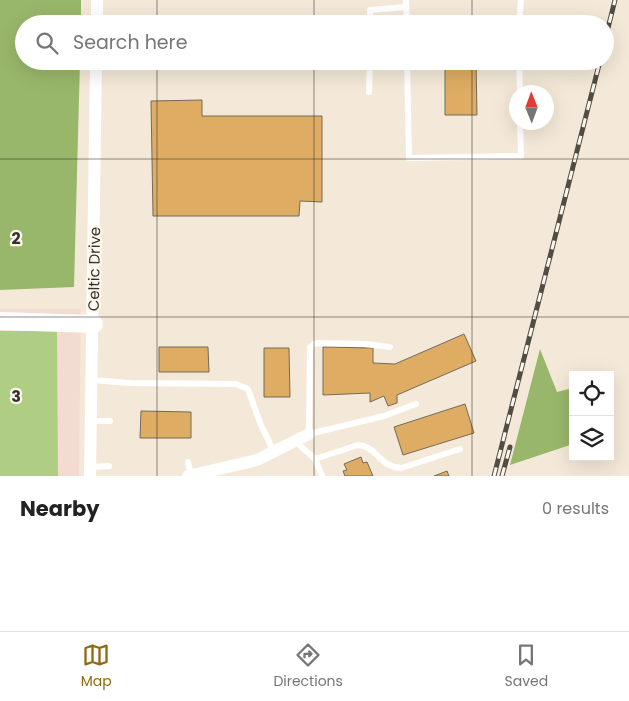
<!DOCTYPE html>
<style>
body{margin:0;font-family:Poppins,sans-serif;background:#f2f2f2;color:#222}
.controls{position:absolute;right:15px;bottom:15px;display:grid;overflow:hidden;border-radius:0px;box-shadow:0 5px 20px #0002}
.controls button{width:45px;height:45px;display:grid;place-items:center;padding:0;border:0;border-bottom:1px solid #e0e0e0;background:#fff;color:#222;font:25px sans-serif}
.compass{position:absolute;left:509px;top:85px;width:45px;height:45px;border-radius:50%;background:#fff;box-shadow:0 5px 20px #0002;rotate:359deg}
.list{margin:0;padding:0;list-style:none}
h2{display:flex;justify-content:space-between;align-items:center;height:65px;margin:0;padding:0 20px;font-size:21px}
h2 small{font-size:16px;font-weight:400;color:#767676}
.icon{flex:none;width:28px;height:28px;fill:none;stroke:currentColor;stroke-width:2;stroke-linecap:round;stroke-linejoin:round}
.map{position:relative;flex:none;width:629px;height:476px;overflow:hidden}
.search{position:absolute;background:#fff;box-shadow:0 5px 20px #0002;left:15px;right:15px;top:15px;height:55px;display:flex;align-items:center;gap:12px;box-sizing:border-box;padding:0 18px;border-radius:28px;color:#767676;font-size:19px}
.sheet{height:155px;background:#fff}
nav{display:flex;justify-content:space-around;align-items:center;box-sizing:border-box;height:70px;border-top:1px solid #e0e0e0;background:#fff;font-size:14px;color:#767676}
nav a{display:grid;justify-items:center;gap:2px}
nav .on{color:#926a12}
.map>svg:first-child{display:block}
.education{fill:#f4dbd2}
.green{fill:#b0ce83}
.forest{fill:#99b76a}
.building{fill:#deac63;stroke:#746a5b}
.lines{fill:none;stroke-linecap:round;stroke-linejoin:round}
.lane{stroke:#fff;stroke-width:6}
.street{stroke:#fff;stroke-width:12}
.secondary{stroke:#fff;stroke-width:18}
.rail-casing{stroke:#514c44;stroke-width:5}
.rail{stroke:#fef7ed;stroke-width:3;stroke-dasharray:9;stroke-linecap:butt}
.grid{fill:none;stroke:#36322b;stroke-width:1;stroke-opacity:0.55}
.labels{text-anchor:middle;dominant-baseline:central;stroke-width:4.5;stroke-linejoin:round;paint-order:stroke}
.street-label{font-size:15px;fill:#36322b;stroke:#fef7ed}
.grid-label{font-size:16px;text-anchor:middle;font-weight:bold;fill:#36322b;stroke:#fef7ed;stroke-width:4.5;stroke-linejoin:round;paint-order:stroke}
</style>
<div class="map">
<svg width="629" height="476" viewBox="0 0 629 476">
<rect width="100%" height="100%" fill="#f4e9d8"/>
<path class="education" d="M0 309H81L79 476H0Z"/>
<path class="green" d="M0 331H57L58 476H0Z"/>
<path class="forest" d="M0 0H81V24H24V61H80L74 287 0 290Z
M540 349 557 392 573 388V444L510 465Z"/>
<path class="building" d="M445 61H476L477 115H445Z
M202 100V116H322V202L300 201 299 216H153L151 101Z
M464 334 476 361 397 395V403L388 406 384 396 370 402V393L323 395V347L373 348V363L395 364Z
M159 347H208L209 372H159Z
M264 348H289L290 397H264Z
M465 404 474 433 403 455 394 427Z
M141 411 191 412V438H140Z
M361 457 363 463 367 462 373 476H345L343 471 347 470 344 464Z
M447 471 449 476H434Z"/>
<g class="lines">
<path class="lane" d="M406 0 407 24
M370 24V10L406 7
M519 24 521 0
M407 61 409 158 521 156 520 122
M519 61 520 92
M369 92 370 61
M390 347 365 344 319 343 314 344 310 347 309 434 384 416 416 404
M92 380 130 383 236 384 248 389 260 423 274 452
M91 421H110
M296 442 315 459 322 476
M315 459 358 445C377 446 379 467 401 468L460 449
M188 462 191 476
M90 467 109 466"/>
<path class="street" d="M97 24V0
M90 476 96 61
M188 476 257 460 309 434"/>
<path class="secondary" d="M0 321 94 324"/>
<g class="rail-casing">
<path id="rail" d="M605 40 615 0
M494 476 600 61
M502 476 510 447"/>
</g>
<use href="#rail" class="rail"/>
</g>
<path class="grid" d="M157 0V24M314 0V24M472 0V24M157 61V476M314 61V476M472 61V476M0 159H629M0 317H629"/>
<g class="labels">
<g class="street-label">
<text transform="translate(94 269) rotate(-89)">Celtic Drive</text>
</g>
</g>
<g class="grid-label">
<text x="16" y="244">2</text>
<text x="16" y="402">3</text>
</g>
</svg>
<div class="controls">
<button><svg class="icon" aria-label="locate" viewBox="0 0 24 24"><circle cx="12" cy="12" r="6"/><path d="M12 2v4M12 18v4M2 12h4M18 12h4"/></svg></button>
<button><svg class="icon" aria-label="layers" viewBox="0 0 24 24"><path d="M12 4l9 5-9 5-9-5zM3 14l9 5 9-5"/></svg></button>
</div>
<svg class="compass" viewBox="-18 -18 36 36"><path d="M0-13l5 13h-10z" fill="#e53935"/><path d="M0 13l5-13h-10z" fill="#767676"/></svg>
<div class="search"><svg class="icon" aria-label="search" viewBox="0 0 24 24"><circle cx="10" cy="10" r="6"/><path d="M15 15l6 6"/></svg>Search here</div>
</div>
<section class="sheet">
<h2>Nearby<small>0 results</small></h2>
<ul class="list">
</ul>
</section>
<nav>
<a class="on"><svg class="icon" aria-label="map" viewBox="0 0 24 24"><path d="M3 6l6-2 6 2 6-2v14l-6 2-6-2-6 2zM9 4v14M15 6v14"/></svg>Map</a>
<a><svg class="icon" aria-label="directions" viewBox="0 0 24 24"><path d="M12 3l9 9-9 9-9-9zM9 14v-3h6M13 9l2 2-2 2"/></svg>Directions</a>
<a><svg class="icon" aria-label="saved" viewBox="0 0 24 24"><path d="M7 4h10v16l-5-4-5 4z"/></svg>Saved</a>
</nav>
